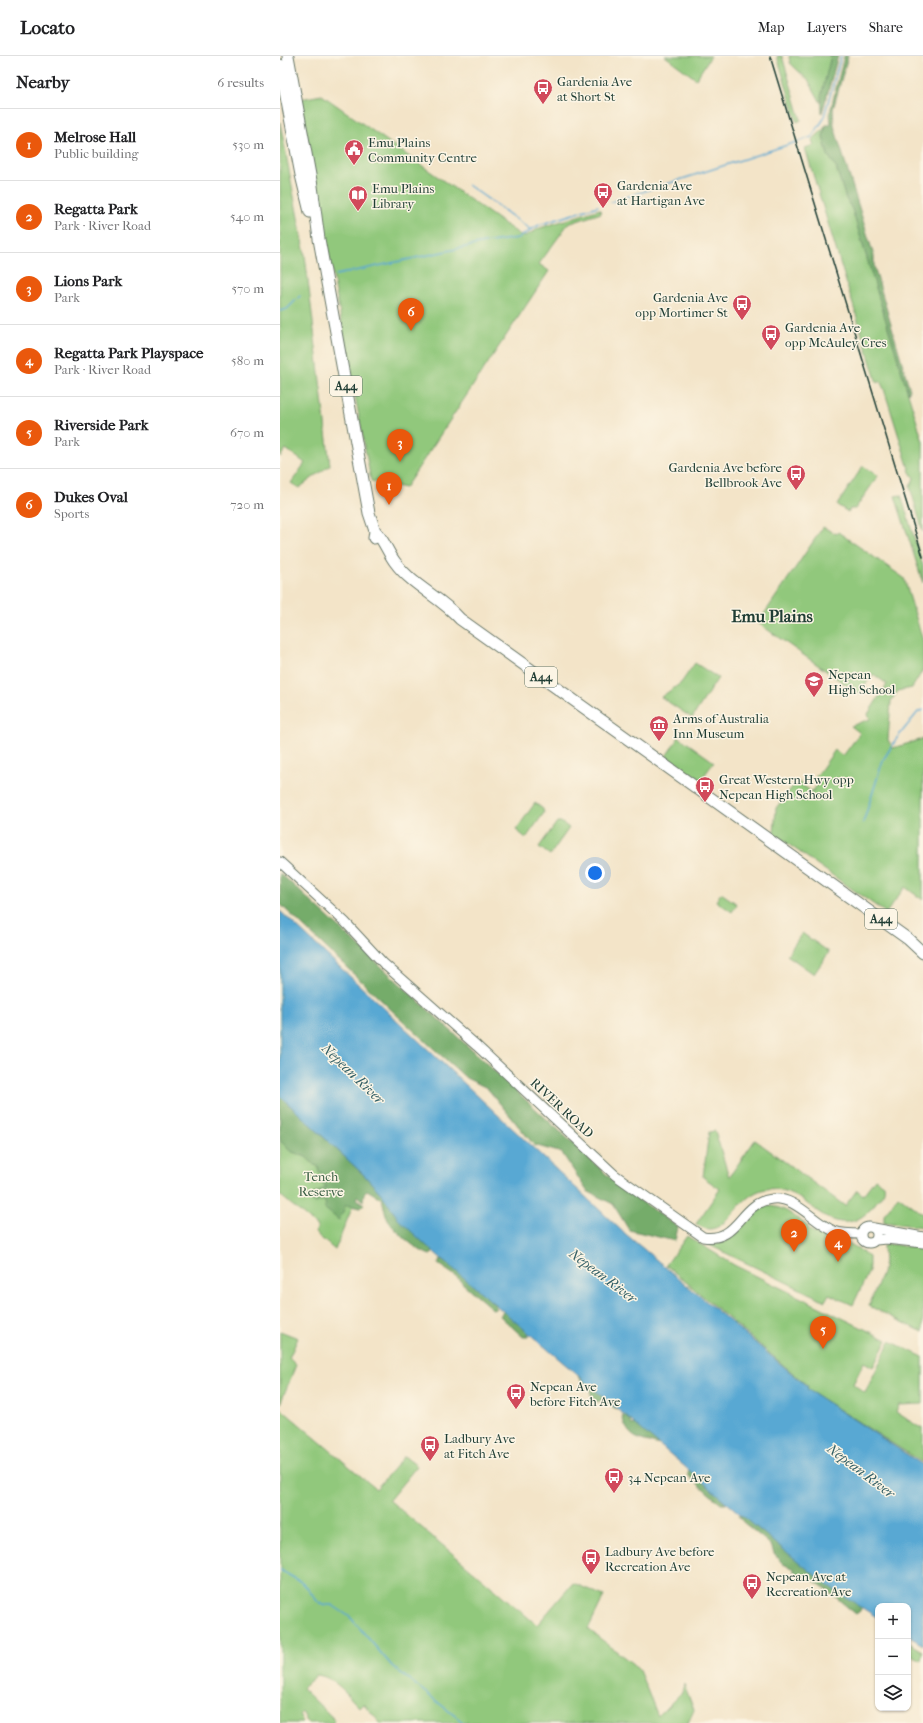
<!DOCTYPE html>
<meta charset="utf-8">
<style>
body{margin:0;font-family:"IM FELL French Canon",serif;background:#f6f6f6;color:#202124}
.controls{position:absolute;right:12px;bottom:12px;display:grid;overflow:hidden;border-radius:8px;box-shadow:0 1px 3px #0004}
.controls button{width:36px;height:36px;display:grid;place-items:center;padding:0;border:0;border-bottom:1px solid #e0e0e0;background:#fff;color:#202124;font:20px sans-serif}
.you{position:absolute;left:315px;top:817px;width:14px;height:14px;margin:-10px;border:3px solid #fff;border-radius:50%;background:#1a73e8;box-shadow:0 0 0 6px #1a73e833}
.badge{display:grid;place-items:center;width:26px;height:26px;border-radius:50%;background:#ea580c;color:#fff;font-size:13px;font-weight:700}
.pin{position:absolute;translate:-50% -33px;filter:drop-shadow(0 1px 2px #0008)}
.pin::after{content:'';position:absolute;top:21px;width:14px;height:12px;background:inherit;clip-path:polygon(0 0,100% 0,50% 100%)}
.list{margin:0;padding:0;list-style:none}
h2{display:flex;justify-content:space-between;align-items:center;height:52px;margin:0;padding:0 16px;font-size:17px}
h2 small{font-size:13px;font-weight:400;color:#757577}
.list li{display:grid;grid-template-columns:26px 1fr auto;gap:12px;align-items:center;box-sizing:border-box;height:72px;padding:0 16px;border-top:1px solid #e0e0e0}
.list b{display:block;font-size:15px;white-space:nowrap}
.list p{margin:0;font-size:13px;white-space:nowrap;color:#757577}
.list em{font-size:13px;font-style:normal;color:#757577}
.icon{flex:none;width:22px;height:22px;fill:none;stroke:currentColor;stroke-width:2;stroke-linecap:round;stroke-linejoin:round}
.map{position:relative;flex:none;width:643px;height:1667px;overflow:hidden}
header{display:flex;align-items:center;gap:24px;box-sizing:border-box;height:56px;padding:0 20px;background:#fff;border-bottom:1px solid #e0e0e0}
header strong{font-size:19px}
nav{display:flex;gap:22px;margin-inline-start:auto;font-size:14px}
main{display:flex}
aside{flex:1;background:#fff}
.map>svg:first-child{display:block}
.green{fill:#91c87b;stroke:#588258}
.forest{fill:#74ac6b;stroke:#4a7450}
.water{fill:#59a8d3;stroke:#3c7284}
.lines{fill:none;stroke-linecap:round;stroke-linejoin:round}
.stream{stroke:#59a8d3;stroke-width:1.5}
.secondary-casing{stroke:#697768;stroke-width:11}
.highway-casing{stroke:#697768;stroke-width:13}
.secondary{stroke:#fff;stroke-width:9}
.highway{stroke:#fff;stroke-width:11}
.rail{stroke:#1f3d34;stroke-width:1.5}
.labels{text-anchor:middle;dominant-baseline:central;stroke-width:3;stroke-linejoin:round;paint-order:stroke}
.shield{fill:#fcf5e5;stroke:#617469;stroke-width:1}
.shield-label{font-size:12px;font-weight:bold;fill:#1f3d34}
.poi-label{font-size:13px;fill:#1f3d34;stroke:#fcf5e5;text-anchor:start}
.street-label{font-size:13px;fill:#1f3d34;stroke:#fcf5e5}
.park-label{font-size:13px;fill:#3c6046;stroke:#fcf5e5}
.water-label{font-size:14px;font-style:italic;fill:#305d64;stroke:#fcf5e5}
.district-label{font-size:17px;font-weight:bold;fill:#1f3d34;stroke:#fcf5e5}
</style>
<header>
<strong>Locato</strong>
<nav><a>Map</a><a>Layers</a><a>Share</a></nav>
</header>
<main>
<aside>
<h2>Nearby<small>6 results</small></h2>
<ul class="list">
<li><span class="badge">1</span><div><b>Melrose Hall</b><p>Public building</p></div><em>530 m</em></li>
<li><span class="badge">2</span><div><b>Regatta Park</b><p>Park · River Road</p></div><em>540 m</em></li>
<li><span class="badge">3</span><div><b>Lions Park</b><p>Park</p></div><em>570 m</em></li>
<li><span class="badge">4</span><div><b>Regatta Park Playspace</b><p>Park · River Road</p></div><em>580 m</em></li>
<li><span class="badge">5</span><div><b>Riverside Park</b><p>Park</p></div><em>670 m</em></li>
<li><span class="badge">6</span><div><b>Dukes Oval</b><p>Sports</p></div><em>720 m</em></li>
</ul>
</aside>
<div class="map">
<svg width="643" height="1667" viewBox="0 0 643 1667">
<rect width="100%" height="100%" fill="#fcf5e5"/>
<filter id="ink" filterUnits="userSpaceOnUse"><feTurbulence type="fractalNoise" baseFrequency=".025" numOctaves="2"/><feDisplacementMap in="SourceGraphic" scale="8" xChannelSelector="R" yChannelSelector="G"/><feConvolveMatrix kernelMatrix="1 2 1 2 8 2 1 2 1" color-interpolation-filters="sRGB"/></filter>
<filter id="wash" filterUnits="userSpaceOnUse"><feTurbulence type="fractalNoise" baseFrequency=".012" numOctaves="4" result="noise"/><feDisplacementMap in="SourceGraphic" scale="16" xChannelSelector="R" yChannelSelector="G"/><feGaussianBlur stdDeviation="0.9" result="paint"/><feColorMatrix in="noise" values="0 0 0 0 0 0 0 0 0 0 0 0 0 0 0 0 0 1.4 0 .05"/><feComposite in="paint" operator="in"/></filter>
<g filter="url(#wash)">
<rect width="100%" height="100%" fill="#f3e4c8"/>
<path class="green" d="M385 0H431L416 23Z
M497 0H502L521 64 517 66Z
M509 0H551L541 47 529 25 510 7Z
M42 39 243 181 255 175 257 173 320 153 321 157 288 168 259 208 269 215 125 432 91 425 20 43Z
M0 66 25 199 50 409 19 432 11 427 25 407 6 393 0 401Z
M546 69 543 81 548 99 556 111 566 143 572 153 643 386V476L630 431 634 422 630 416 604 333 600 325 597 327 525 92 534 89 532 84 542 75Z
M583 410 598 420 575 453H570L568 456 557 449Z
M621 439 643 510V527L615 440Z
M543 471 556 478 558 476 624 522 643 585V614L632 632 618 635 611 645 608 684 613 692 643 683V844L625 831 606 857 494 778 496 752 517 725 532 736 538 728 533 725 555 694 563 700 580 677 571 670 590 663 588 658 607 628 593 618 579 638 478 567Z
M415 607 438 622 412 662 381 641 401 627Z
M399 681 434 706 420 725 386 700Z
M255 747 263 753 264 757 246 782 236 774Z
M277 766H281L289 772 270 799 259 791Z
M441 837 457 848 452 856 436 845Z
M522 877 549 896 534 918 507 899Z
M0 1040 85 1120 55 1194 35 1177 38 1171 0 1139Z
M435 1075 449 1121 475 1084 565 1150 577 1134 583 1139 595 1123 604 1129C606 1136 601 1140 597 1145 587 1160 572 1171 553 1164 533 1156 519 1136 497 1133 455 1127 449 1191 416 1168L440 1133 423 1121 429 1076Z
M618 1140 643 1158V1171L604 1166V1159Z
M489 1150C507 1151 515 1162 529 1171L528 1173C543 1183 549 1180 564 1185 573 1189 581 1194 589 1201V1215L573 1249 549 1238 545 1245 427 1188C462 1190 463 1155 489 1150Z
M407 1180 454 1209 607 1284 593 1311 584 1306 573 1328 585 1337 610 1285 643 1301V1348L619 1349 616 1356 639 1371H643V1407L527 1333 528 1330 386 1209Z
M608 1188 643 1192V1276L589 1250 604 1212 603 1190Z
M0 1275 18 1282 9 1302 16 1309 0 1348Z
M0 1352 96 1433 124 1400 137 1410 109 1444 257 1569 293 1527 324 1540 308 1573 358 1612 378 1660 402 1636 404 1628 414 1654 408 1667H100L84 1648 80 1652C67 1639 55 1621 37 1619L22 1632 55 1664 53 1667H28L22 1656 19 1659 23 1667H0Z
M628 1586 643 1595 642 1605 628 1598Z"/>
<path class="forest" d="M551 0H558L542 57 541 40Z
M564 0H568L553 53 554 70 594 200V210L630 334 628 337 572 153 566 143 556 111 548 99 543 81 546 69H551L550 56Z
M0 817 337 1128 398 1171 395 1185 349 1174 333 1148 307 1135 282 1097 254 1089 207 1032 186 1022 122 964 0 848Z
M0 1040 85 1120 153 1192V1197L150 1199C139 1196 117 1177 110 1167 105 1161 104 1150 102 1143L87 1134 84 1137 83 1145 77 1140 76 1143 84 1148 80 1152 66 1149 59 1164 44 1152 46 1150 44 1144 35 1147 32 1146 30 1142 32 1139 47 1131 42 1128 41 1122 43 1119 42 1117H39L38 1110 34 1109 26 1101 10 1095 0 1084Z
M161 1203 170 1208 213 1244 216 1252 214 1254 210 1251 181 1226 177 1221 158 1208Z
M225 1253 247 1274 249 1281H243L220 1260Z
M299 1318 336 1349V1353L323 1344 316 1346 312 1342 310 1334 298 1320Z
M342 1360 349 1361 352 1369 355 1368 379 1385V1389C358 1383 348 1383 342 1360Z
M411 1414 438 1438 446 1448H441L409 1420 408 1416Z
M459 1460H465L582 1550 580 1555 576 1558C556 1543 539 1522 514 1517V1513L503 1508 494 1497 491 1489 463 1466Z"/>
<path class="water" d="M0 855 341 1174 528 1331 527 1333 643 1409V1589L628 1580V1550H598V1562L547 1529 459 1457 148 1191 119 1164 103 1140 85 1120 0 1040Z"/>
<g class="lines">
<path class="stream" d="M188 129 250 173
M331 146 532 81 543 64 561 0
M56 219 204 187 238 182 259 169 318 150
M0 255 7 253 20 240
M583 767 603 704 617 682 638 656 643 654
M0 1514 23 1527 38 1546 46 1549H52L70 1561 112 1610 184 1667"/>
</g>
</g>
<g filter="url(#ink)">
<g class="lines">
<g class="secondary-casing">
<path id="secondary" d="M0 806 65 866 104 908 197 990 335 1119 423 1181C459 1187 460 1146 492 1143 515 1140 533 1166 554 1175 562 1178 572 1178 581 1178
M581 1179a8 8 0 1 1 16 0a8 8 0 1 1-16 0Z
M594 1172 643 1181
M596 1184 606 1183 643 1187"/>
</g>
<g class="highway-casing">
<path id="highway" d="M8 0 32 130 39 183 89 457 95 475 94 482
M0 9 21 119 30 156
M95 475C103 482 108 497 115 506 132 530 161 541 180 563L628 883 643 897"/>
</g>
<use href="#secondary" class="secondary"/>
<use href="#highway" class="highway"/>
<path class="rail" d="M490 0 643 501"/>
</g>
</g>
<defs>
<g id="bus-pin" transform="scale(1)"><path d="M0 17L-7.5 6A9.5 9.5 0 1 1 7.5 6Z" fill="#d1495b" stroke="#fcf5e5"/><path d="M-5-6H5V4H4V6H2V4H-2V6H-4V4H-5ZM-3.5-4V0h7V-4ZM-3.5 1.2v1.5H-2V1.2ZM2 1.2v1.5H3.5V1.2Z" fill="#fff"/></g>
<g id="civic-pin" transform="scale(1)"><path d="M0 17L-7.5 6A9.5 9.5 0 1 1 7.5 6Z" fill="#d1495b" stroke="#fcf5e5"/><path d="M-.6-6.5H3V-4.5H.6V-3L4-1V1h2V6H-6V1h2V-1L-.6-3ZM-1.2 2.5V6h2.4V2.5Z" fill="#fff"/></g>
<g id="library-pin" transform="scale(1)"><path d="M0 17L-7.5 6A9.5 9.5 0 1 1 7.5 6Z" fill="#d1495b" stroke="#fcf5e5"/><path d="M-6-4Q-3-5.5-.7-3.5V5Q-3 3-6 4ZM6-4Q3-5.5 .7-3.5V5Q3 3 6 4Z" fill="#fff"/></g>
<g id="school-pin" transform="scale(1)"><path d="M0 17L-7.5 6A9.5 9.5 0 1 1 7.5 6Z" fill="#d1495b" stroke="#fcf5e5"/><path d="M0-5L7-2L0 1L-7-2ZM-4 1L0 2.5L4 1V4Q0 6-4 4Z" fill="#fff"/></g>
<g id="museum-pin" transform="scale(1)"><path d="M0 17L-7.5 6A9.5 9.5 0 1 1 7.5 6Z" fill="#d1495b" stroke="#fcf5e5"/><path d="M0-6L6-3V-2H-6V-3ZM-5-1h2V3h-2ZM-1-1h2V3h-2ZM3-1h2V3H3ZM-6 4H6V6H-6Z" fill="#fff"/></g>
</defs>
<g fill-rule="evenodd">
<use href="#bus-pin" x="263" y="32"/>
<use href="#civic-pin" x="74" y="93"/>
<use href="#bus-pin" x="323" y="136"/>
<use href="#library-pin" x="78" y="139"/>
<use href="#bus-pin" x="462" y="248"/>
<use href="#bus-pin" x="491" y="278"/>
<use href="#bus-pin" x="516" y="418"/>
<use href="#school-pin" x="534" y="625"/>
<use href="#museum-pin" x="379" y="669"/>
<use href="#bus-pin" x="425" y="730"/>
<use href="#bus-pin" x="236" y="1337"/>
<use href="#bus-pin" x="150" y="1389"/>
<use href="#bus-pin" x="334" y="1421"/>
<use href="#bus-pin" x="311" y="1502"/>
<use href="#bus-pin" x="472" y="1527"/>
</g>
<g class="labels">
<g class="shield">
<rect x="50" y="320" width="32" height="20" rx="3"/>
<rect x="245" y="611" width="32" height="20" rx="3"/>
<rect x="585" y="853" width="32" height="20" rx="3"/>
</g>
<g class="shield-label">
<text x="66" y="330">A44</text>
<text x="261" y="621">A44</text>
<text x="601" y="863">A44</text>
</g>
<g class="poi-label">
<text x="277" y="25">Gardenia Ave<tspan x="277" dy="15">at Short St</tspan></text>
<text x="88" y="86">Emu Plains<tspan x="88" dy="15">Community Centre</tspan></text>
<text x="337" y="129">Gardenia Ave<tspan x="337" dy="15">at Hartigan Ave</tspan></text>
<text x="92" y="132">Emu Plains<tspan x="92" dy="15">Library</tspan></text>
<text x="448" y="241" text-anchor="end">Gardenia Ave<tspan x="448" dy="15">opp Mortimer St</tspan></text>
<text x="505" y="271">Gardenia Ave<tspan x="505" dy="15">opp McAuley Cres</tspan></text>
<text x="502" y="411" text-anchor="end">Gardenia Ave before<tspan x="502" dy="15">Bellbrook Ave</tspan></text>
<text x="548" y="618">Nepean<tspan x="548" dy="15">High School</tspan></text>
<text x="393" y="662">Arms of Australia<tspan x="393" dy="15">Inn Museum</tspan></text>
<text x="439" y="723">Great Western Hwy opp<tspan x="439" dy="15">Nepean High School</tspan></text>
<text x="250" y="1330">Nepean Ave<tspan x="250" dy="15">before Fitch Ave</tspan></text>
<text x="164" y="1382">Ladbury Ave<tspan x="164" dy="15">at Fitch Ave</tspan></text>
<text x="348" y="1421">34 Nepean Ave</text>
<text x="325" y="1495">Ladbury Ave before<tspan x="325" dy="15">Recreation Ave</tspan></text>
<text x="486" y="1520">Nepean Ave at<tspan x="486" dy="15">Recreation Ave</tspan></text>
</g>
<g class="street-label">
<text transform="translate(282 1052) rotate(43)">RIVER ROAD</text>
</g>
<g class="park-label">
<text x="41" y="1120">Tench<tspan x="41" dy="15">Reserve</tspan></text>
</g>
<g class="water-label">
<text transform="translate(73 1018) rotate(44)">Nepean River</text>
<text transform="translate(323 1220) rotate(37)">Nepean River</text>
<text transform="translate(581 1415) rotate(37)">Nepean River</text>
</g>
<g class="district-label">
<text x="492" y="560">Emu Plains</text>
</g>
</g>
</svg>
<div class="controls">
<button>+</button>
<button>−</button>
<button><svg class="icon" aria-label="layers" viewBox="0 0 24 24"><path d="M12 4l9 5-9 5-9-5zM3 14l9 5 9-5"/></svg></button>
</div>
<div class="you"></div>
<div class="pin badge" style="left:109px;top:449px">1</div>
<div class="pin badge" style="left:514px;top:1196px">2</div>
<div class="pin badge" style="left:120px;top:406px">3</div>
<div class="pin badge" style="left:558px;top:1206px">4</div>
<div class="pin badge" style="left:543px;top:1293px">5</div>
<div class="pin badge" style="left:131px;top:275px">6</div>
</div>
</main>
